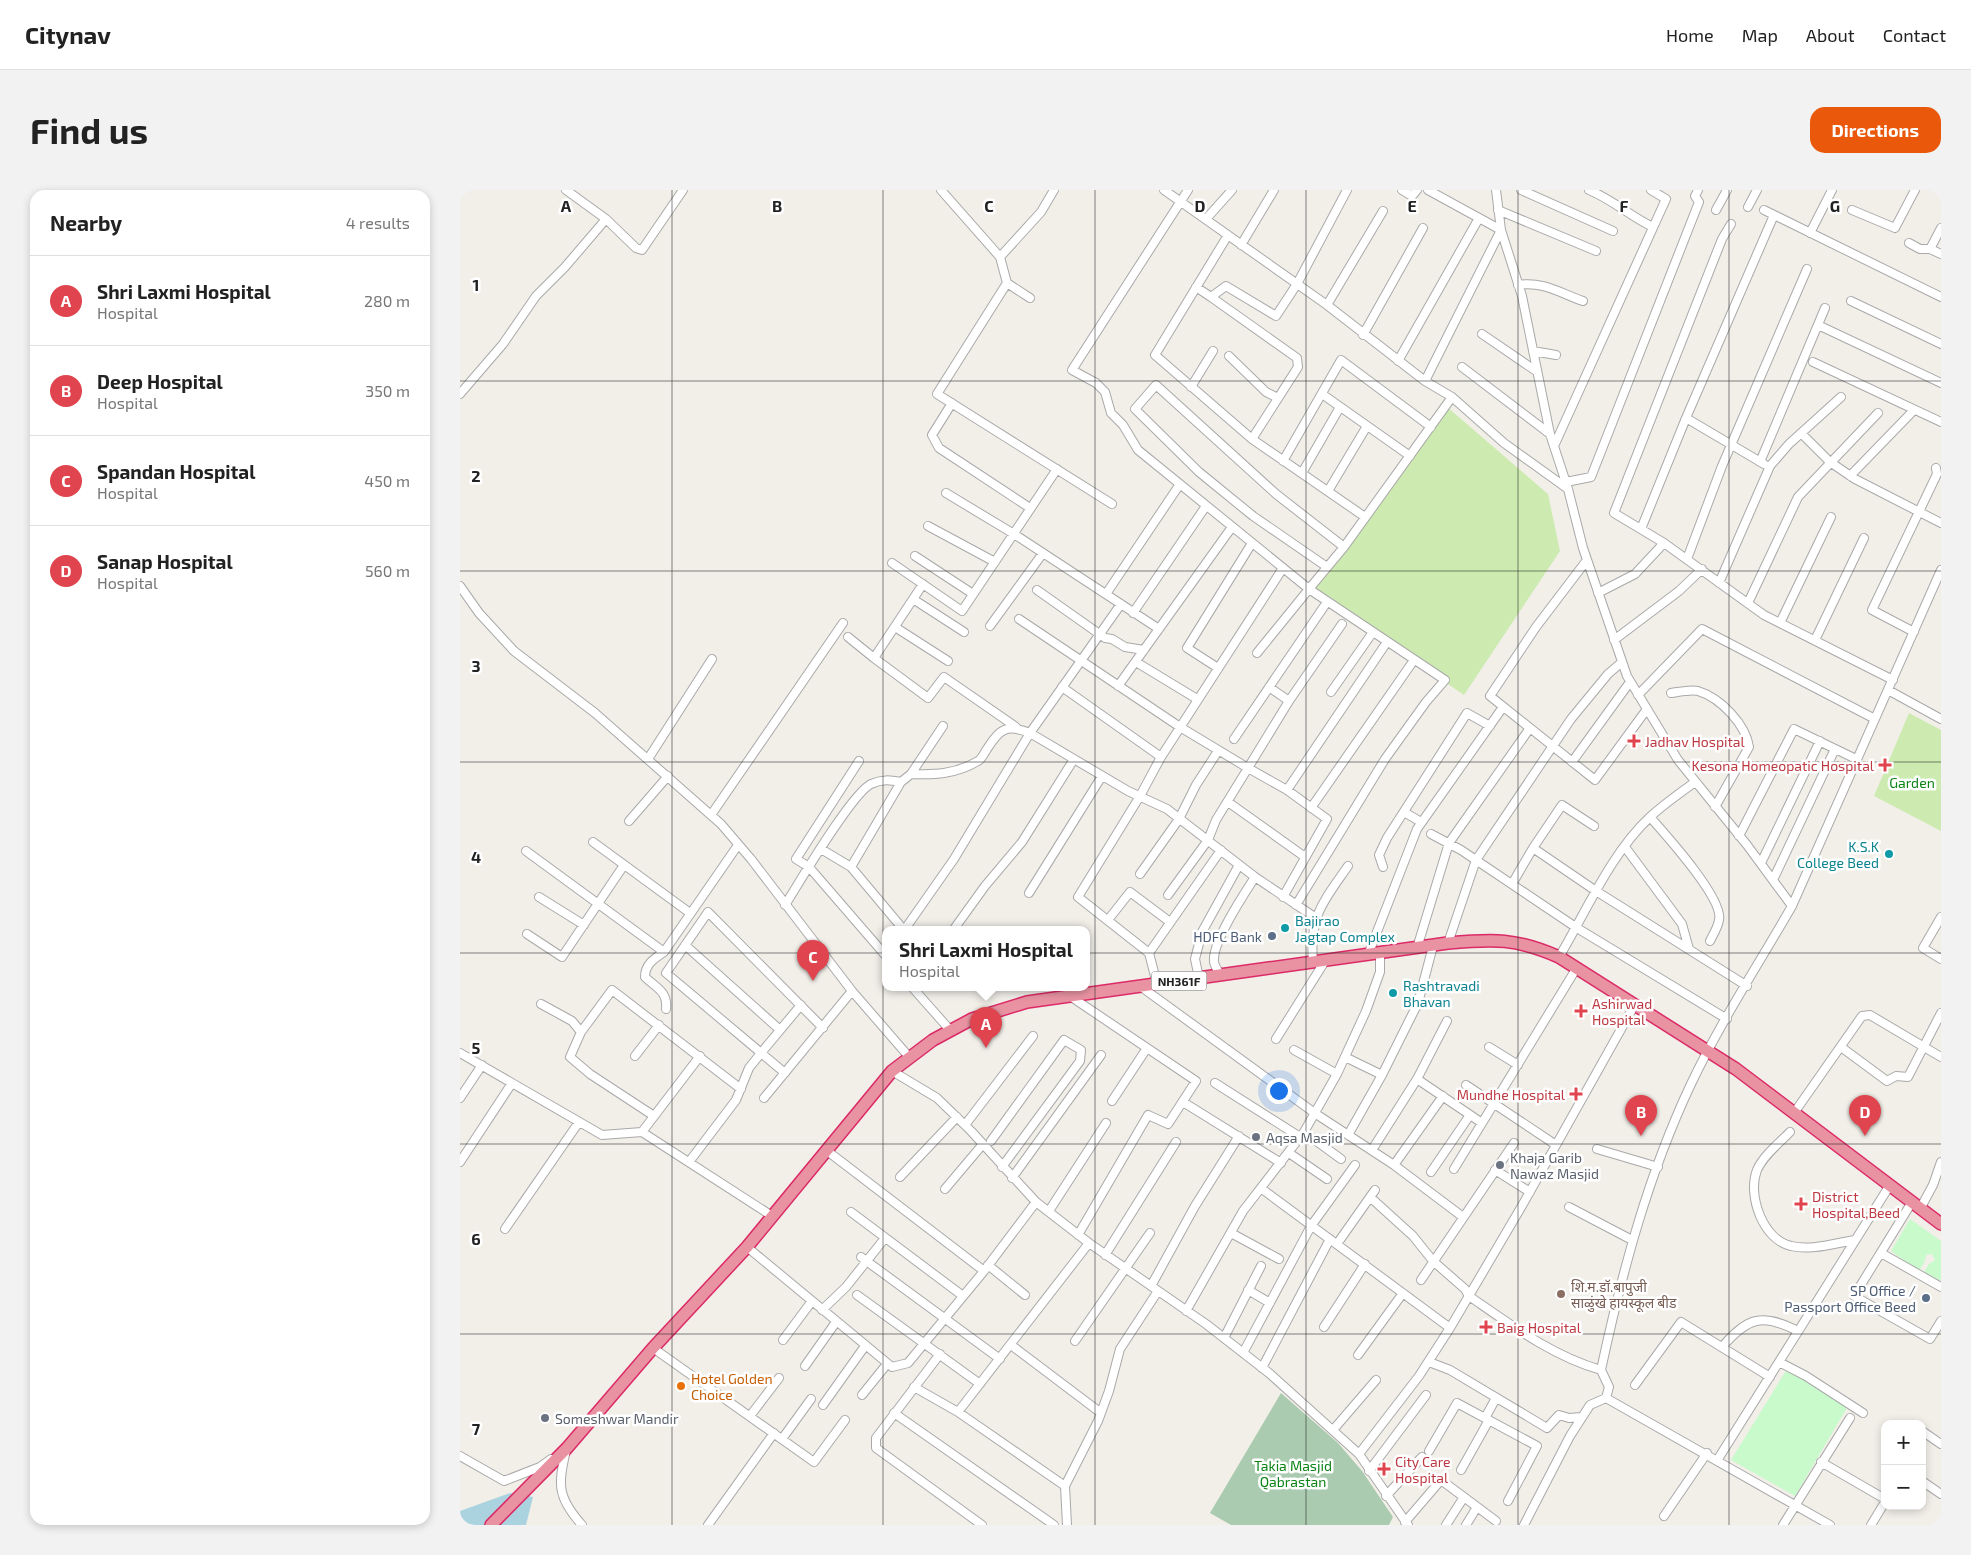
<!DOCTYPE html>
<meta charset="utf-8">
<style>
body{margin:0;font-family:"Exo 2","Noto Sans Devanagari",sans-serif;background:#f2f2f2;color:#222}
.controls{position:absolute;right:15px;bottom:15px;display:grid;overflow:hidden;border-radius:10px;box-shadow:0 2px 8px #0003}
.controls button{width:45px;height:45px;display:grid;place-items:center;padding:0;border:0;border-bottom:1px solid #e0e0e0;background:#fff;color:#222;font:25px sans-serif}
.you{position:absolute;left:818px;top:900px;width:18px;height:18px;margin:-12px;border:4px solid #fff;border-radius:50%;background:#1a73e8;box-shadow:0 0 0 8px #1a73e833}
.badge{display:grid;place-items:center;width:32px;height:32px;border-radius:50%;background:#ea580c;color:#fff;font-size:16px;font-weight:700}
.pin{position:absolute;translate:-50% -41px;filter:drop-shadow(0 1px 2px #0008)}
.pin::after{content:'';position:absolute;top:26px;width:18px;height:15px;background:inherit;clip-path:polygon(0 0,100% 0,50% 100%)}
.popup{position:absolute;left:422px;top:736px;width:208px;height:65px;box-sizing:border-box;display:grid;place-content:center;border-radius:10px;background:#fff;filter:drop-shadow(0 1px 4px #0005);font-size:16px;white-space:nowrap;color:#767676}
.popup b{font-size:19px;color:#222}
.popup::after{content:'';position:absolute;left:50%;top:100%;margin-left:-10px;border:10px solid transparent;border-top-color:#fff}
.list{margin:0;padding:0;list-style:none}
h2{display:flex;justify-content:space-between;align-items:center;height:65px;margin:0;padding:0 20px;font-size:21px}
h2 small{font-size:16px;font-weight:400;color:#767676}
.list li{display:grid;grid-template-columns:32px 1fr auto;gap:15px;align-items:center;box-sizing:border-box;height:90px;padding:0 20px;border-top:1px solid #e0e0e0}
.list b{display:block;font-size:19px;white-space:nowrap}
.list p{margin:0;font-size:16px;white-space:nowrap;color:#767676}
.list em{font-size:16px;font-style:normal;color:#767676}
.map{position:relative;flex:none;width:1481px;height:1335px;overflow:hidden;border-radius:15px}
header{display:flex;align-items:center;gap:30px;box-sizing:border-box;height:70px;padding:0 25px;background:#fff;border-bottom:1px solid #e0e0e0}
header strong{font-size:24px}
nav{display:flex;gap:28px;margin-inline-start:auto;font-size:18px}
.intro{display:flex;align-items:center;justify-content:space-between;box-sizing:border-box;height:120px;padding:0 30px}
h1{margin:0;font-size:35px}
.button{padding:12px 22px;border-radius:15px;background:#ea580c;color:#fff;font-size:18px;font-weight:700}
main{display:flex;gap:30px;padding:0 30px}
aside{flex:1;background:#fff;border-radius:15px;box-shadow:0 2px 8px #0003}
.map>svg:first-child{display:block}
.grass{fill:#cdebb0}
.cemetery{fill:#aacbaf}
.park{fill:#c8facc}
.water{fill:#aad3df}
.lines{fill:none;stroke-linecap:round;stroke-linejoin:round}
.minor-casing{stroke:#a9a9a9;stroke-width:10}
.highway-casing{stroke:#dc2a67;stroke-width:14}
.minor{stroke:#fff;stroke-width:8}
.highway{stroke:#e892a2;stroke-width:11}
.grid{fill:none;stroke:#222;stroke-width:1;stroke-opacity:0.55}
.health-dot{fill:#e0444e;stroke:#fff;stroke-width:2}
.culture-dot{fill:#0f9aa8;stroke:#fff;stroke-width:2}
.service-dot{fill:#5c6f8a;stroke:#fff;stroke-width:2}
.worship-dot{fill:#6b7280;stroke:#fff;stroke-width:2}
.education-dot{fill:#8d6e63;stroke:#fff;stroke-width:2}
.food-dot{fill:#e8710a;stroke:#fff;stroke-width:2}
.labels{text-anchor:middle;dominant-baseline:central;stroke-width:5;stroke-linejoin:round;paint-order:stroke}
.shield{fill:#fff;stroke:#646464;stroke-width:1}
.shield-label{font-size:12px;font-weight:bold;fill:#222}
.health-label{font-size:14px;fill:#be3a42;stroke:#fff;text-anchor:start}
.park-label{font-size:14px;fill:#0c8416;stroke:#fff}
.culture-label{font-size:14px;fill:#0d838f;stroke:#fff;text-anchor:start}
.service-label{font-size:14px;fill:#4e5e75;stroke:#fff;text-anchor:end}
.worship-label{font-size:14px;fill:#5b616d;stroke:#fff;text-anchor:start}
.education-label{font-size:14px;fill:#785e54;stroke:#fff;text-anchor:start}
.food-label{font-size:14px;fill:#c56008;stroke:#fff;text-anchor:start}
.grid-label{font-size:16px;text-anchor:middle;font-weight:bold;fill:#222;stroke:#fff;stroke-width:5;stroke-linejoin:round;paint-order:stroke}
</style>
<header>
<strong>Citynav</strong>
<nav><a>Home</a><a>Map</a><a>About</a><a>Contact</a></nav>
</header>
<div class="intro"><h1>Find us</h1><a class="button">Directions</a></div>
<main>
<aside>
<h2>Nearby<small>4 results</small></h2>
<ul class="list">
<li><span class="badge" style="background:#e0444e">A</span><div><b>Shri Laxmi Hospital</b><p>Hospital</p></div><em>280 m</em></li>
<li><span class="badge" style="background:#e0444e">B</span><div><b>Deep Hospital</b><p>Hospital</p></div><em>350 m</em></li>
<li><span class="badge" style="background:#e0444e">C</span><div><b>Spandan Hospital</b><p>Hospital</p></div><em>450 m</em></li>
<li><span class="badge" style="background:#e0444e">D</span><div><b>Sanap Hospital</b><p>Hospital</p></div><em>560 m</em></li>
</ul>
</aside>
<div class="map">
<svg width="1481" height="1335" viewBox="0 0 1481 1335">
<rect width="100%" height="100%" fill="#f2efe9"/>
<path class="grass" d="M986 216 1088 304 1100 361 1004 505 849 399Z
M1449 523 1481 540V641L1414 606Z"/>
<path class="cemetery" d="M821 1203 878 1253 902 1281 933 1327 929 1335H771L750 1323Z"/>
<path class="park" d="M1450 1029 1481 1051V1091L1464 1082 1469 1074 1475 1070 1472 1064 1466 1065 1465 1071 1459 1081 1431 1061Z
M1327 1179 1388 1216 1335 1306 1271 1270Z"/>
<path class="water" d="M50 1303 73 1307 66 1335H0V1321Z"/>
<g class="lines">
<g class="minor-casing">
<path id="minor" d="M106 0 146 29 176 58 182 60 223 0
M481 0 540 67 547 93 570 108
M704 0 867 115 965 191 992 207 1044 253 1108 299
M728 0 612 180 636 193 645 202 651 223 663 235 678 260 849 399 797 463
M942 0 952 6 957 0
M1036 0 1041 40 1062 106 1090 244 1108 299 1123 358 1167 486 1218 570 1287 655 1332 716C1298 775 1260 833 1231 894 1188 985 1162 1082 1141 1180L1149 1197 1146 1208 1130 1215 1110 1246 1064 1335
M1061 0 1153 41
M1129 0C1153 10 1170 26 1193 37
M1288 17 1297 0
M1038 20 1136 61
M1256 20 1267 0
M1304 20 1481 107
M1392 20 1435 38 1455 0
M746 29 772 0
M1271 34 1262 49 1154 323 1204 353 1304 425 1433 490
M1481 38 1470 59 1481 64
M1350 43 1372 0
M768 45 695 165 792 249 905 327
M1449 53 1460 59H1470
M781 55 814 0
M540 67 581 22 594 0
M547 93 477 204 652 314
M1058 95C1083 91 1100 103 1123 111
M736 97 751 107 766 96 816 126 837 94 887 0
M751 107 837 168 838 177 792 249
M1391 111 1481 154
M867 115 923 21
M1358 135 1481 193
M1022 144 1076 181
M903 145 963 38
M1073 161 1096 165
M769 166 806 202 818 208
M938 171 1019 28
M1353 172 1481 232
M1002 177 1090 244
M965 191 1041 40 968 0
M731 197 753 161
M0 204 43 154 76 106 105 77 146 29
M862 204 950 266
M492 213 472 245 479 258 570 318
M1226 228 1304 274
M1341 243 1370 272 1395 289 1481 333
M1094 256 1206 9 1191 0
M823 271 881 170 971 237
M1300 272 1365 118
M842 283 880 217
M1390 286 1454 220
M1106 292 1131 287 1239 12 1235 6 1238 0
M868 301 907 236
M486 303 554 344 699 439
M468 336 535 372
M1181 339 1226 228 1314 25
M455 366 513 404
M1227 369 1262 276 1347 79
M1127 370 1076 437 1030 506 1135 590 1187 519
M432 373 502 421 597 279
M867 377 793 326 739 282 675 219 696 195 816 304 884 357
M1259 393 1310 276 1329 254 1381 207
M0 396 19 423 54 461 135 523 261 634 291 669 392 801 450 868
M577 400 645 448 652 449 665 457 684 460
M1138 403 1175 384 1204 353
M646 404 720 294
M453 409 504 442
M1288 413 1338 307 1418 223
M673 423 746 316
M559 429 720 537 788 578 756 630 748 650 708 705
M1320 433 1371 327
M530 436 583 363
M435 437 488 471
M1454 442 1412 420 1477 284 1476 278
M388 447 414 468 463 394
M1154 450 1219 401 1242 379
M1355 450 1404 348
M414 468 468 508 484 487 556 537
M676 472 737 509
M758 478 727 458 792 353
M658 496 772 337
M602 497 701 567
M809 497 829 511 788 578 827 600 867 629 823 707
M1428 500 1481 529
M871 502 913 442
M1211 503C1219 502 1231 499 1238 501 1261 508 1286 535 1289 557L1255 617
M1178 505 1242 439 1415 529
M829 511 882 434
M774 549 867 412
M188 569 252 469
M399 571 336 669 349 677 426 766
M1112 572 1170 492
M451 584 483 536
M827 600 927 452
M768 612 845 667
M851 618 954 470
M944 622 961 632
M251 625 383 433
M1190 627C1205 644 1264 709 1259 730 1258 737 1253 745 1250 751
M169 631 208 586
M1134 636 1102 615 1073 658 1136 701 1287 796
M971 644 1001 660 1117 738 1267 829
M1279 646 1334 539 1396 569
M133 652 230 723
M1165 657 1222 734 1229 759
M361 659 391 677 443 739
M761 660 689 763 618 707 680 606 701 567 823 378
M66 661 204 762
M1301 673 1360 551
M391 677 441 592 451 584C475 585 496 584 518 571 522 569 524 563 527 559 540 538 547 534 570 543L668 601 707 619 795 687 856 728
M923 677 919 665 927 648 1007 523 1030 536
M680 684 719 629 736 595 758 561
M1313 690 1375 559
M1052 694 1073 658
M569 703 642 586
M79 707 124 735
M325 715C339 693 392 603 411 594 422 589 430 590 441 592
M836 715 925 569 966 512 985 490 849 399 884 357 992 207
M1332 716 1481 380
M1481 727 1463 758 1481 769
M648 730 670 702 710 732
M445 739 494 669 570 543 661 414
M494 739 525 696 562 652 614 569
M67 744 102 767 164 675
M988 753 1016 670 1111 529 1148 484 1162 472
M225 755 319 839
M957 758 989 653 1070 538
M689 763 697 794
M908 765 957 639 1043 517
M1099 767C1126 722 1151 663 1190 627 1204 614 1220 603 1235 592
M853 772C849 726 863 712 888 676
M761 785C758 781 754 776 754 771 752 752 784 704 795 687
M739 788 735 769 742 742 779 675
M680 796 856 924 934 975 1003 1027
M452 797 490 840
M610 806 736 891 708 934 688 925 618 1045
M81 814 112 831 121 842
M206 819C208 801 196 798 185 787 185 774 194 769 204 762L278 655
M816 849 865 771
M1029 857 1058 875
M1381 857 1427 891 1436 886 1448 887 1481 823
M834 860 877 884
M0 863 142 945 182 942 312 1026
M175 866 199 835
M885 867 922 885
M432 881 477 908 511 941 576 1012 629 1053 746 1134 809 1183 899 1264 948 1335
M325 883 206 783 248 722 363 838
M957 889 1022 933
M755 893 840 947
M1006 895 1096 955
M0 908 22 875
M304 908 392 801
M652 911 687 858
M723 912 821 973
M1334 923 1402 826 1410 825 1481 867
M194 926 130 884 110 867 121 842 152 800 281 899
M505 935 573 846
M182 942 240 866
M844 942 881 969
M1330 942C1319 953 1303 966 1297 980 1287 1005 1303 1050 1331 1056 1351 1061 1375 1053 1395 1050
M888 945 922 885 958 813 973 756
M531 951 604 850 621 860 620 871 542 977
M1137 959 1198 977
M366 960 524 1081
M912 960 957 889 987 831
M829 963 867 989
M0 972 52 893
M229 972 276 910 289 878 301 863 341 815
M934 975 983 906
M994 979 1116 779
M1035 980 1070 1002
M971 982 1010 925
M440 987 497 927
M552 988 641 865
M485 999 523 954
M802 999 990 1138
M910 1007 953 1046 973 1071 1005 1099 1009 1106C1051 1135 1092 1166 1141 1180
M1452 1012 1394 1106 1470 1149 1481 1131
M1109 1017 1172 1050
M1460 1019 1473 995 1481 972
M589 1021 646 933
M391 1022 503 1106
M45 1039 119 932
M771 1043 819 1069
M877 1054 915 1000
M287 1057 432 1177 448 1173 524 1081 576 1012
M1421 1063 1481 1097
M645 1065 716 952
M401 1067 540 1169
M528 1075 565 1105
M961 1090 1054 953
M691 1096 735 1016 779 946
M788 1100 810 1113
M397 1105 520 1194
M362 1120 386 1097 425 1048
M726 1121 783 1021 844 942 877 884 906 821 920 782V763
M864 1137 905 1074
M764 1148 801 1076
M323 1150 352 1111
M615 1151 690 1043
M551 1155 641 1223
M1262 1157C1288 1127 1302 1123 1338 1141
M193 1158 354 1272 385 1230
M783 1163 851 1036 895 975
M480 1164 416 1248V1258L522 1335
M898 1165 943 1103
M969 1172 990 1180 1087 1238 1099 1225 1109 1228 1122 1227
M1319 1172 1346 1186 1403 1223
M345 1176 376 1132
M802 1178 870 1049
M1175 1195 1221 1132 1310 1187
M454 1197 498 1222 629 1053
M402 1205 427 1174
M1146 1208 1370 1335
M363 1215 405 1156
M498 1222 605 1296
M434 1223 594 1335
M290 1226 319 1188
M1025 1228 1036 1208
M873 1240 916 1190
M1462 1241 1481 1254
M322 1249 351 1209
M106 1260C98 1295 97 1307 122 1335
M969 1261 997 1213 1077 1256 1048 1311
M899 1264 959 1186 990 1138 1063 1014 1174 816
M0 1266 44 1291 80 1277 91 1269
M1258 1269 1430 995
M1361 1272 1425 1309
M1001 1280 1029 1230
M909 1281 966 1205
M1462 1291 1481 1304
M926 1306 962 1267
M1204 1326 1247 1263
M945 1332 981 1290 1036 1331
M248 1335 314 1243
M607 1335 605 1296 638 1231 649 1201 660 1159 698 1101
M986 1335 1004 1307
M1006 1335 1017 1317
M1323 1335 1390 1228
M1411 1335 1425 1312"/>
</g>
<g class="highway-casing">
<path id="highway" d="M31 1335 107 1258 193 1158 287 1057 432 881 473 850 512 829 567 812 988 753C1034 749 1056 748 1099 767L1276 879 1481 1034"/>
</g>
<use href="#minor" class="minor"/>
<use href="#highway" class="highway"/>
</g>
<path class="grid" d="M212 0V1335M423 0V1335M635 0V1335M846 0V1335M1058 0V1335M1269 0V1335M0 191H1481M0 381H1481M0 572H1481M0 763H1481M0 954H1481M0 1144H1481"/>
<g class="health-dot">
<path d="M1171.5 543.5h5v5h5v5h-5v5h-5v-5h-5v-5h5z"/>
<path d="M1422.5 567.5h5v5h5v5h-5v5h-5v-5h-5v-5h5z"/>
<path d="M1118.5 813.5h5v5h5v5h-5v5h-5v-5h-5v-5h5z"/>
<path d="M1113.5 896.5h5v5h5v5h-5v5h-5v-5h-5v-5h5z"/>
<path d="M1338.5 1006.5h5v5h5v5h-5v5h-5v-5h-5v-5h5z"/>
<path d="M1023.5 1129.5h5v5h5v5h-5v5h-5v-5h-5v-5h5z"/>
<path d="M921.5 1271.5h5v5h5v5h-5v5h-5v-5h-5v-5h5z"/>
</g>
<g class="culture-dot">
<circle cx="1429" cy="664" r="5"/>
<circle cx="825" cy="738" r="5"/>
<circle cx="933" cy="803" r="5"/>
</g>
<g class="service-dot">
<circle cx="812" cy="746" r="5"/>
<circle cx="1466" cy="1108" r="5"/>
</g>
<g class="worship-dot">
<circle cx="796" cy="947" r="5"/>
<circle cx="1040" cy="975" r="5"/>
<circle cx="85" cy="1228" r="5"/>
</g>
<circle class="education-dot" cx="1101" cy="1104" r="5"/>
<circle class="food-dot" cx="221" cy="1196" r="5"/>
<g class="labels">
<rect class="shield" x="691.5" y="781.5" width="55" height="19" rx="4"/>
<g class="shield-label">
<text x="719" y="791">NH361F</text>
</g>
<g class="health-label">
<text x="1185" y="551">Jadhav Hospital</text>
<text x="1414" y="575" text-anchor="end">Kesona Homeopatic Hospital</text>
<text x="1132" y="813">Ashirwad<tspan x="1132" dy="16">Hospital</tspan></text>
<text x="1105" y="904" text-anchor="end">Mundhe Hospital</text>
<text x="1352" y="1006">District<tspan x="1352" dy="16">Hospital,Beed</tspan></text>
<text x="1037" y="1137">Baig Hospital</text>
<text x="935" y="1271">City Care<tspan x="935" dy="16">Hospital</tspan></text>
</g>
<g class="park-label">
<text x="1452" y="592">Garden</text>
<text x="833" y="1275">Takia Masjid<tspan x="833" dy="16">Qabrastan</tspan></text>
</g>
<g class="culture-label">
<text x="1419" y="656" text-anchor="end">K.S.K<tspan x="1419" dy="16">College Beed</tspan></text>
<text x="835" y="730">Bajirao<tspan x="835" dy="16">Jagtap Complex</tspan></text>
<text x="943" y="795">Rashtravadi<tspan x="943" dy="16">Bhavan</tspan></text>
</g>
<g class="service-label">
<text x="802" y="746">HDFC Bank</text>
<text x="1456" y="1100">SP Office /<tspan x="1456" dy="16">Passport Office Beed</tspan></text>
</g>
<g class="worship-label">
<text x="806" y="947">Aqsa Masjid</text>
<text x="1050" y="967">Khaja Garib<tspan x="1050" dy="16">Nawaz Masjid</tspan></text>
<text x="95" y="1228">Someshwar Mandir</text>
</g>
<g class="education-label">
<text x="1111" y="1096">शि.म.डॉ.बापुजी<tspan x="1111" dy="16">साळुंखे हायस्कूल बीड</tspan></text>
</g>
<g class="food-label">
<text x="231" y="1188">Hotel Golden<tspan x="231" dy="16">Choice</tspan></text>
</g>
</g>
<g class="grid-label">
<text x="106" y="22">A</text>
<text x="317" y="22">B</text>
<text x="529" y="22">C</text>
<text x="740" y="22">D</text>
<text x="952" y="22">E</text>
<text x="1164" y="22">F</text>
<text x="1375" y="22">G</text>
<text x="16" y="101">1</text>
<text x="16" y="292">2</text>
<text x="16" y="482">3</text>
<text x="16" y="673">4</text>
<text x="16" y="864">5</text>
<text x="16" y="1055">6</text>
<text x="16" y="1245">7</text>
</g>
</svg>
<div class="controls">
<button>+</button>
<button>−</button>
</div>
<div class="you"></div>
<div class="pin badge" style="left:526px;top:858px;background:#e0444e">A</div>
<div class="popup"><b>Shri Laxmi Hospital</b>Hospital</div>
<div class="pin badge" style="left:1181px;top:946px;background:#e0444e">B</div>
<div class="pin badge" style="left:353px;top:791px;background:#e0444e">C</div>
<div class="pin badge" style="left:1405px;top:946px;background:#e0444e">D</div>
</div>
</main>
